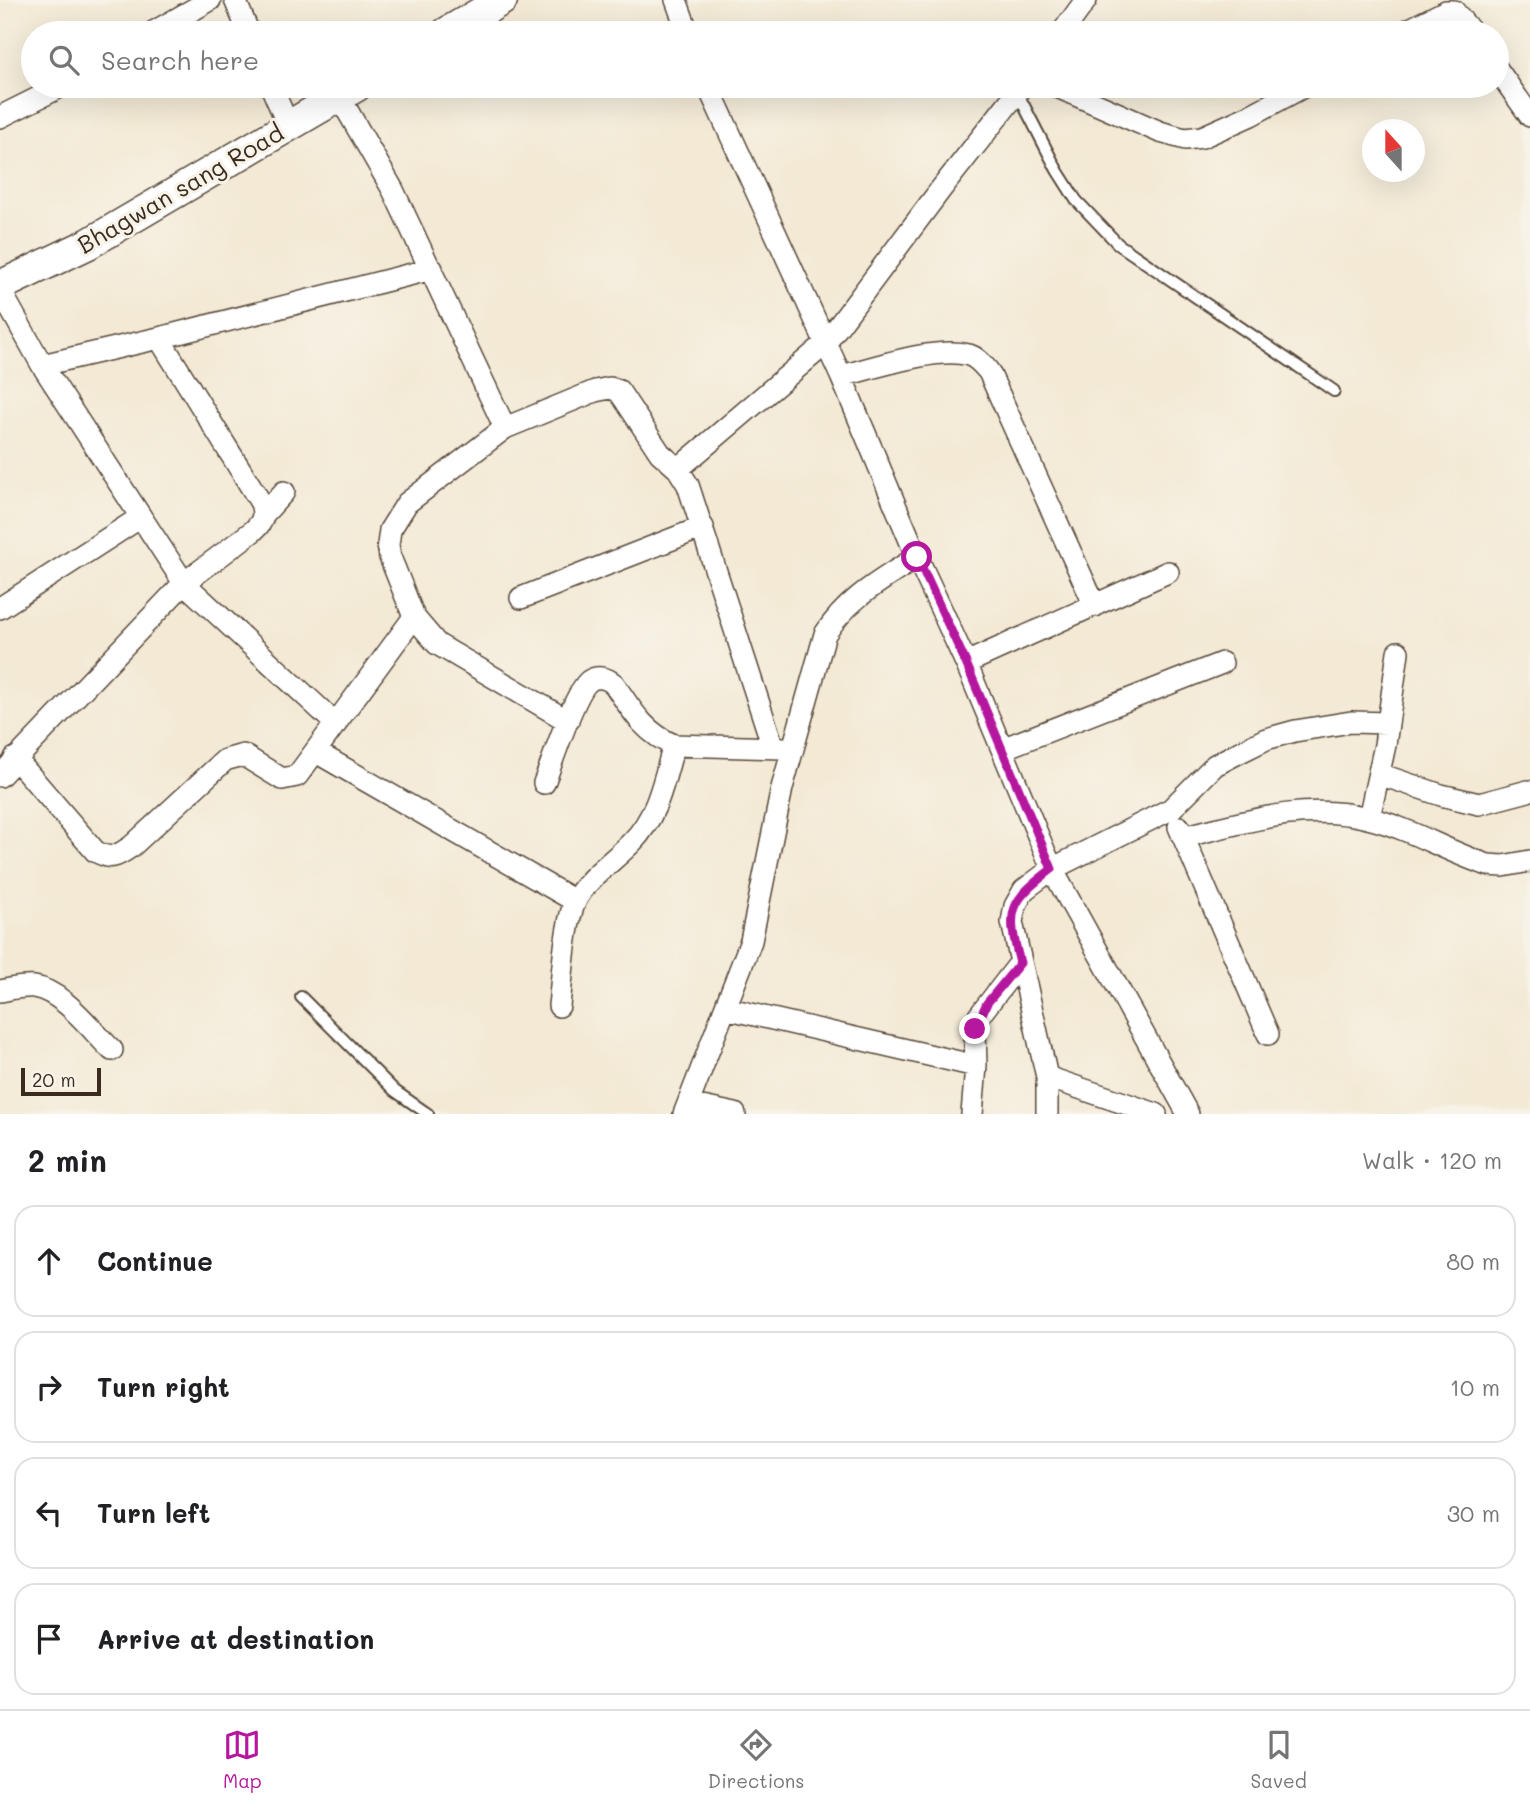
<!DOCTYPE html>
<meta charset="utf-8">
<style>
body{margin:0;font-family:Mali,sans-serif;background:#f6f6f6;color:#202124}
.compass{position:absolute;left:1362px;top:119px;width:63px;height:63px;border-radius:50%;background:#fff;box-shadow:0 7px 28px #0002;rotate:339deg}
.scale{position:absolute;left:21px;bottom:18px;width:80px;box-sizing:border-box;padding-left:7px;border:4px solid #3b2a1e;border-top:0;font-size:19px;line-height:24px;white-space:nowrap;color:#3b2a1e;-webkit-text-stroke:5px #f7f3e8;paint-order:stroke}
.stop{position:absolute;width:21px;height:21px;margin:-16px;border:5px solid #b5179e;border-radius:50%;background:#fff}
.stop.end{background:#b5179e;border-color:#fff;box-shadow:0 2px 7px #0008}
.list{margin:0;padding:0;list-style:none}
h2{display:flex;justify-content:space-between;align-items:center;height:91px;margin:0;padding:0 28px;font-size:30px}
h2 small{font-size:23px;font-weight:400;color:#757577}
.list li{display:grid;grid-template-columns:46px 1fr auto;gap:21px;align-items:center;box-sizing:border-box;height:112px;margin:0 14px 14px;padding:0 14px;border:2px solid #e0e0e0;border-radius:21px}
.list b{display:block;font-size:26px;white-space:nowrap}
.list em{font-size:23px;font-style:normal;color:#757577}
.icon{flex:none;width:38px;height:38px;fill:none;stroke:currentColor;stroke-width:2;stroke-linecap:round;stroke-linejoin:round}
.map{position:relative;flex:none;width:1530px;height:1114px;overflow:hidden}
.search{position:absolute;background:#fff;box-shadow:0 7px 28px #0002;left:21px;right:21px;top:21px;height:77px;display:flex;align-items:center;gap:18px;box-sizing:border-box;padding:0 24px;border-radius:38px;color:#757577;font-size:26px}
.sheet{height:595px;background:#fff}
nav{display:flex;justify-content:space-around;align-items:center;box-sizing:border-box;height:98px;border-top:2px solid #e0e0e0;background:#fff;font-size:19px;color:#757577}
nav a{display:grid;justify-items:center;gap:4px}
nav .on{color:#b5179e}
.map>svg:first-child{display:block}
.lines{fill:none;stroke-linecap:round;stroke-linejoin:round}
.lane-casing{stroke:#574739;stroke-width:14}
.street-casing{stroke:#574739;stroke-width:24}
.secondary-casing{stroke:#574739;stroke-width:33}
.lane{stroke:#fff;stroke-width:10}
.street{stroke:#fff;stroke-width:21}
.secondary{stroke:#fff;stroke-width:30}
.route{stroke:#b5179e;stroke-width:9}
.labels{text-anchor:middle;dominant-baseline:central;stroke-width:6;stroke-linejoin:round;paint-order:stroke}
.street-label{font-size:24px;fill:#3b2a1e;stroke:#f7f3e8}
</style>
<div class="map">
<svg width="1530" height="1114" viewBox="0 0 1530 1114">
<rect width="100%" height="100%" fill="#f7f3e8"/>
<filter id="ink" filterUnits="userSpaceOnUse"><feTurbulence type="fractalNoise" baseFrequency=".0143" numOctaves="2"/><feDisplacementMap in="SourceGraphic" scale="14" xChannelSelector="R" yChannelSelector="G"/><feConvolveMatrix kernelMatrix="1 2 1 2 8 2 1 2 1" color-interpolation-filters="sRGB"/></filter>
<filter id="wash" filterUnits="userSpaceOnUse"><feTurbulence type="fractalNoise" baseFrequency=".00686" numOctaves="4" result="noise"/><feDisplacementMap in="SourceGraphic" scale="28" xChannelSelector="R" yChannelSelector="G"/><feGaussianBlur stdDeviation="1.57" result="paint"/><feColorMatrix in="noise" values="0 0 0 0 0 0 0 0 0 0 0 0 0 0 0 0 0 1.4 0 .05"/><feComposite in="paint" operator="in"/></filter>
<g filter="url(#wash)">
<rect width="100%" height="100%" fill="#f3e9d4"/>
</g>
<g filter="url(#ink)">
<g class="lines">
<g class="lane-casing">
<path id="lane" d="M1017 92 1057 170 1076 200 1118 244 1334 391
M301 997 395 1091 428 1114"/>
</g>
<g class="street-casing">
<path id="street" d="M235 0 249 33
M676 0 688 33
M152 33 210 0
M1062 33 1086 0
M1402 33 1446 11H1454L1472 33
M1497 69 1530 116
M271 86 288 125
M708 86 841 376 917 557 966 663 1052 869 1188 1114
M1055 86 1160 132 1185 139 1202 137 1251 115 1305 86
M339 96 393 190 505 428
M0 117 62 86
M0 290 42 365 184 583 336 724
M42 365 159 338 432 269
M841 376C873 368 937 346 969 355 978 358 983 365 989 372L1095 606
M678 469 825 344 941 189 1022 86
M264 514 284 492
M521 598 703 527
M0 608 141 517
M966 663 1168 572
M568 721 437 644 414 617 390 557 388 545 390 530 407 503 505 428 595 391 610 388 619 391 660 453 678 469 688 485 773 747
M1002 749 1222 663
M316 752 575 901
M15 758 95 851C112 861 117 856 132 846L225 760 243 755 282 779 297 776 414 617
M1379 774 1441 795 1479 804 1528 791
M0 776 184 583 253 531C263 522 265 516 261 503L159 338
M544 783C552 763 574 693 589 681 598 675 607 678 614 684 631 709 644 733 674 745L784 748
M1369 818 1385 745 1398 652
M1179 827 1268 1034
M1183 837C1244 822 1305 802 1368 818 1410 828 1447 852 1488 865L1503 866 1530 861
M0 991C11 989 23 986 34 987 63 991 91 1030 112 1050
M559 1006C562 980 565 921 576 900 588 877 614 861 632 842 658 816 664 779 674 745
M725 1008 976 1066
M1047 1077 1156 1114
M688 1104 735 1114
M684 1114 751 941 782 788 825 634C849 597 881 581 917 557
M972 1114 976 1066 975 1029 979 1016 1020 963
M1047 1114V1077L1012 922 1015 906 1024 890 1052 869 1171 809 1215 765 1238 753 1266 739 1295 731 1351 722 1388 723"/>
</g>
<g class="secondary-casing">
<path id="secondary" d="M446 33 502 0
M0 286 88 244 357 86"/>
</g>
<use href="#lane" class="lane"/>
<use href="#street" class="street"/>
<use href="#secondary" class="secondary"/>
</g>
</g>
<g class="lines" filter="url(#ink)">
<path class="route" d="M917 557 966 663 1052 869C1009 902 1006 910 1020 963L987 1003 975 1029"/>
</g>
<g class="labels">
<g class="street-label">
<text transform="translate(180 188) rotate(-30)">Bhagwan sang Road</text>
</g>
</g>
</svg>
<svg class="compass" viewBox="-18 -18 36 36"><path d="M0-13l5 13h-10z" fill="#e53935"/><path d="M0 13l5-13h-10z" fill="#757577"/></svg>
<div class="scale">20 m</div>
<div class="stop" style="left:917px;top:557px"></div>
<div class="stop end" style="left:975px;top:1029px"></div>
<div class="search"><svg class="icon" aria-label="search" viewBox="0 0 24 24"><circle cx="10" cy="10" r="6"/><path d="M15 15l6 6"/></svg>Search here</div>
</div>
<section class="sheet">
<h2>2 min<small>Walk · 120 m</small></h2>
<ul class="list">
<li><svg class="icon" aria-label="ahead" viewBox="0 0 24 24"><path d="M12 20V5M6 11l6-6 6 6"/></svg><div><b>Continue</b></div><em>80 m</em></li>
<li><svg class="icon" aria-label="right" viewBox="0 0 24 24"><path d="M7 20v-9h11M14 6l5 5-5 5"/></svg><div><b>Turn right</b></div><em>10 m</em></li>
<li><svg class="icon" aria-label="left" viewBox="0 0 24 24"><path d="M17 20v-9H6M10 6l-5 5 5 5"/></svg><div><b>Turn left</b></div><em>30 m</em></li>
<li><svg class="icon" aria-label="arrive" viewBox="0 0 24 24"><path d="M6 21V4h12l-3 4 3 4H6"/></svg><div><b>Arrive at destination</b></div></li>
</ul>
</section>
<nav>
<a class="on"><svg class="icon" aria-label="map" viewBox="0 0 24 24"><path d="M3 6l6-2 6 2 6-2v14l-6 2-6-2-6 2zM9 4v14M15 6v14"/></svg>Map</a>
<a><svg class="icon" aria-label="directions" viewBox="0 0 24 24"><path d="M12 3l9 9-9 9-9-9zM9 14v-3h6M13 9l2 2-2 2"/></svg>Directions</a>
<a><svg class="icon" aria-label="saved" viewBox="0 0 24 24"><path d="M7 4h10v16l-5-4-5 4z"/></svg>Saved</a>
</nav>
